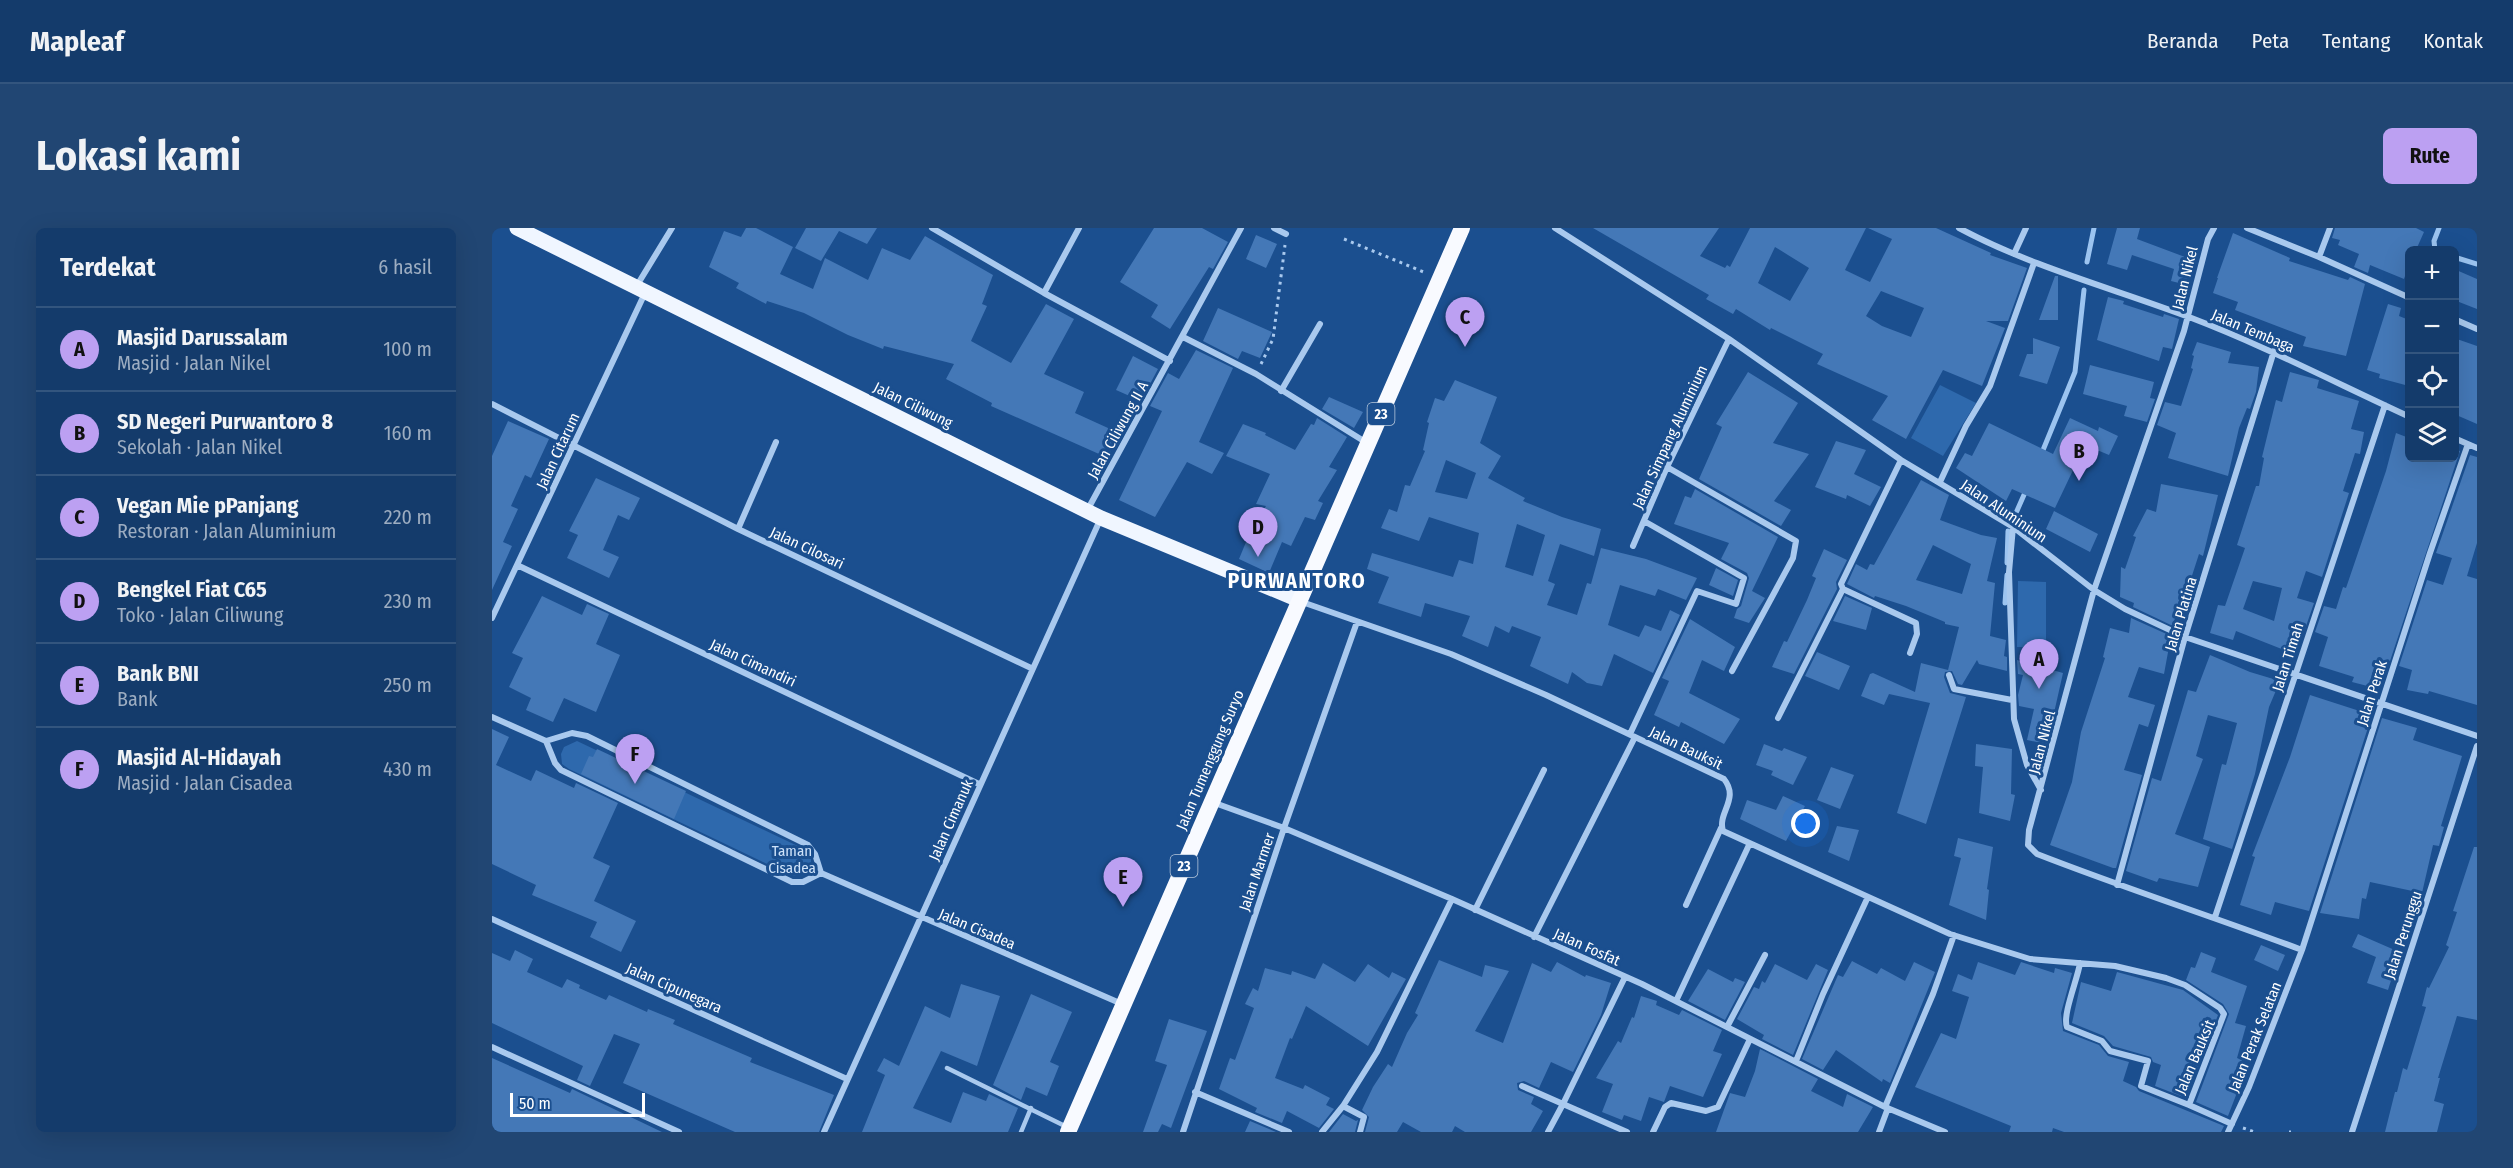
<!DOCTYPE html>
<html lang="id">
<meta charset="utf-8">
<style>
body{margin:0;font-family:"Fira Sans Condensed",sans-serif;background:#214673;color:#f1f3f6}
.controls{position:absolute;right:18px;top:18px;display:grid;overflow:hidden;border-radius:9px;box-shadow:0 6px 24px #0002}
.controls button{width:54px;height:54px;display:grid;place-items:center;padding:0;border:0;border-bottom:2px solid #33557e;background:#143b6b;color:#f1f3f6;font:30px sans-serif}
.scale{position:absolute;left:18px;bottom:15px;width:135px;box-sizing:border-box;padding-left:6px;border:3px solid #fff;border-top:0;font-size:16px;line-height:21px;white-space:nowrap;color:#fff;-webkit-text-stroke:4px #1b4f8f;paint-order:stroke}
.you{position:absolute;left:1314px;top:596px;width:21px;height:21px;margin:-15px;border:4px solid #fff;border-radius:50%;background:#1a73e8;box-shadow:0 0 0 9px #1a73e833}
.badge{display:grid;place-items:center;width:39px;height:39px;border-radius:50%;background:#bca0f2;color:#111;font-size:20px;font-weight:700}
.pin{position:absolute;translate:-50% -50px;filter:drop-shadow(0 2px 3px #0008)}
.pin::after{content:'';position:absolute;top:32px;width:21px;height:18px;background:inherit;clip-path:polygon(0 0,100% 0,50% 100%)}
.list{margin:0;padding:0;list-style:none}
h2{display:flex;justify-content:space-between;align-items:center;height:78px;margin:0;padding:0 24px;font-size:26px}
h2 small{font-size:20px;font-weight:400;color:#9dadc1}
.list li{display:grid;grid-template-columns:39px 1fr auto;gap:18px;align-items:center;box-sizing:border-box;height:84px;padding:0 24px;border-top:2px solid #33557e}
.list b{display:block;font-size:22px;white-space:nowrap}
.list p{margin:0;font-size:20px;white-space:nowrap;color:#9dadc1}
.list em{font-size:20px;font-style:normal;color:#9dadc1}
.icon{flex:none;width:33px;height:33px;fill:none;stroke:currentColor;stroke-width:2;stroke-linecap:round;stroke-linejoin:round}
.map{position:relative;flex:none;width:1985px;height:904px;overflow:hidden;border-radius:9px}
header{display:flex;align-items:center;gap:36px;box-sizing:border-box;height:84px;padding:0 30px;background:#143b6b;border-bottom:2px solid #33557e}
header strong{font-size:28px}
nav{display:flex;gap:33px;margin-inline-start:auto;font-size:21px}
.intro{display:flex;align-items:center;justify-content:space-between;box-sizing:border-box;height:144px;padding:0 36px}
h1{margin:0;font-size:42px}
.button{padding:15px 27px;border-radius:9px;background:#bca0f2;color:#111;font-size:21px;font-weight:700}
main{display:flex;gap:36px;padding:0 36px}
aside{flex:1;background:#143b6b;border-radius:9px;box-shadow:0 6px 24px #0002}
.map>svg:first-child{display:block}
.green{fill:#2e69ad}
.lines{fill:none;stroke-linecap:round;stroke-linejoin:round}
.stream{stroke:#9cc4f0;stroke-width:5}
.building{fill:#4478b7;fill-rule:evenodd}
.path{stroke:#a9c9ee;stroke-width:3;stroke-dasharray:3 4.5;stroke-linecap:butt}
.service{stroke:#a9c9ee;stroke-width:4.5}
.minor{stroke:#a9c9ee;stroke-width:6}
.primary{stroke:#f0f6ff;stroke-width:15}
.trunk{stroke:#f8faff;stroke-width:16}
.labels{text-anchor:middle;dominant-baseline:central;stroke-width:6;stroke-linejoin:round;paint-order:stroke}
.shield{fill:#1b4f8f;stroke:#bbcadd;stroke-width:1.5}
.shield-label{font-size:14px;font-weight:bold;fill:#fff}
.street-label{font-size:15px;fill:#fff;stroke:#1b4f8f}
.park-label{font-size:15px;fill:#cfe3fa;stroke:#1b4f8f}
.district-label{font-size:21px;font-weight:bold;letter-spacing:1.5px;fill:#fff;stroke:#1b4f8f}
</style>
<header>
<strong>Mapleaf</strong>
<nav><a>Beranda</a><a>Peta</a><a>Tentang</a><a>Kontak</a></nav>
</header>
<div class="intro"><h1>Lokasi kami</h1><a class="button">Rute</a></div>
<main>
<aside>
<h2>Terdekat<small>6 hasil</small></h2>
<ul class="list">
<li><span class="badge">A</span><div><b>Masjid Darussalam</b><p>Masjid · Jalan Nikel</p></div><em>100 m</em></li>
<li><span class="badge">B</span><div><b>SD Negeri Purwantoro 8</b><p>Sekolah · Jalan Nikel</p></div><em>160 m</em></li>
<li><span class="badge">C</span><div><b>Vegan Mie pPanjang</b><p>Restoran · Jalan Aluminium</p></div><em>220 m</em></li>
<li><span class="badge">D</span><div><b>Bengkel Fiat C65</b><p>Toko · Jalan Ciliwung</p></div><em>230 m</em></li>
<li><span class="badge">E</span><div><b>Bank BNI</b><p>Bank</p></div><em>250 m</em></li>
<li><span class="badge">F</span><div><b>Masjid Al-Hidayah</b><p>Masjid · Jalan Cisadea</p></div><em>430 m</em></li>
</ul>
</aside>
<div class="map">
<svg width="1985" height="904" viewBox="0 0 1985 904">
<rect width="100%" height="100%" fill="#1b4f8f"/>
<path class="green" d="M1448 157 1484 175 1451 228 1419 210Z
M1526 353 1554 354V419H1525Z
M85 513 312 621 319 631V637L313 647 300 648 77 541 70 536 69 526 72 519Z"/>
<g class="lines">
<path class="stream" d="M1943 22 1942 13 1947 0
M1962 29 1985 36
M1595 34 1602 0
M1549 227 1583 144 1592 62
M1524 285 1535 260
M1515 335 1516 303
M1513 375 1515 347"/>
</g>
<path class="building" d="M254 0H264L301 19 288 46 321 61 333 30 376 52 390 20 418 32 433 8 501 47 490 76 495 78 479 113 519 135 554 76 582 91 552 146 592 164 583 185 627 205 616 230 499 178 500 175 454 151 462 136 392 118 391 121 356 107 312 85 275 73 274 76 244 60 247 55 217 39 232 3 249 9Z
M314 0H385L375 16 347 3 329 33 303 20Z
M662 0H710L736 14 721 41 717 39 678 101 659 89 666 77 628 54Z
M1101 0H1227L1208 28 1233 40 1235 37 1238 39 1258 0H1374L1353 42 1378 54 1400 11 1376 0H1444L1499 25 1498 27 1535 40 1516 93H1494L1513 100 1490 158 1451 142 1414 211 1380 192 1396 168 1325 136 1331 126 1279 100 1278 102 1244 81 1241 86 1214 71 1217 67ZM1283 19 1317 40 1298 73 1266 55ZM1389 63 1432 80 1419 109 1390 98 1374 88Z
M1625 0H1648L1645 11 1701 32 1695 57 1679 53 1682 41 1640 27 1635 42 1615 36Z
M1843 0H1924L1932 4 1924 22H1917V37L1912 51 1878 37 1876 45 1862 39 1867 26 1846 17 1848 12 1840 10Z
M1741 5 1798 30 1797 33 1856 52 1858 49 1873 56 1854 128 1811 118 1814 109 1743 82 1746 74 1721 65 1726 50H1725Z
M764 7 785 16 774 40 754 31Z
M1962 41 1985 51V81L1962 72Z
M1563 48H1566V92H1547Z
M1616 69 1632 73 1631 76 1671 89 1672 86 1687 91 1680 121 1671 119 1667 133 1605 112Z
M1896 76 1909 80 1907 88 1917 92V158L1887 150 1888 146 1875 142Z
M726 80 780 104 768 130 750 123 746 131 711 113Z
M1541 110 1568 119 1555 156 1527 148 1535 126H1541Z
M1962 110 1985 118V196L1962 186Z
M1705 114 1739 124 1736 135 1767 139 1764 164 1758 181 1755 180 1747 200 1736 248 1676 230 1684 205 1665 197 1673 174 1689 178 1701 141 1699 140 1702 128 1700 127Z
M704 122 741 140 707 214 732 225 720 246 695 234 663 289 627 272 670 183 658 178 676 145 687 151Z
M641 128 666 141 649 173 624 162Z
M1598 137 1662 154 1658 170 1663 171 1655 194 1632 188 1635 178 1591 166Z
M1256 144 1306 175 1281 215 1317 226 1282 273 1299 282 1289 298 1207 251 1230 199 1224 196Z
M1798 144 1827 152 1825 160 1867 173 1859 201 1872 204 1868 226 1863 225 1851 263 1857 265 1830 349 1814 343 1805 370 1822 375 1813 401 1805 398 1797 424 1744 403 1741 412 1718 405 1726 377 1733 378 1753 320 1745 317 1764 258H1767L1772 230 1770 229 1784 172 1790 174ZM1761 353 1790 360 1782 393 1751 381Z
M963 152 1005 169 988 215 1009 228 996 250 1033 270 1031 273 1070 289 1109 301 1102 328 1068 316 1056 353 1063 356 1055 377 1085 387 1095 355 1099 356 1109 320 1154 331 1205 350 1194 372 1166 361 1163 368 1128 357 1116 397 1147 409 1153 397 1169 403 1178 382 1188 387 1161 445 1122 426 1110 458 1095 455 1080 444 1076 456 1038 438 1049 409 1020 398 1017 405 1003 398 996 419 970 408 978 388 933 375 929 389 886 375 897 349 875 341 880 325 961 349 967 332 981 336 987 305 937 289 927 313 889 300 897 281 905 284 913 257 918 258 933 223 931 222 937 195 935 194 943 170 952 173ZM954 232 984 245 975 271 943 264ZM1025 296 1053 307 1041 348 1013 339Z
M837 169 871 184 862 200 830 181Z
M825 190 855 209 837 239 845 242 826 273 831 275 823 292 813 289 799 318 790 314 777 345 747 331 759 302 774 278 764 276 778 246 734 228 751 196 774 205 773 207 803 222 819 196 822 197Z
M1578 190 1606 203 1607 199 1626 208 1617 227 1593 217 1563 280 1520 261 1514 273 1464 240 1473 225 1480 228 1497 195 1561 226Z
M16 193 57 211 39 250 33 247 19 278 26 281 11 314 20 318 0 362V228Z
M1904 205 1917 210V230H1962V221L1968 223 1897 436 1894 435 1887 461 1860 454 1862 449 1827 438 1836 409 1823 404 1832 378 1844 381 1851 359 1854 360 1894 243Z
M1344 213 1374 222 1362 246 1389 259 1378 278 1355 267 1354 271 1323 259Z
M1978 227 1985 229V315L1975 348 1985 351V477L1937 463 1936 466 1915 462 1920 442 1907 438 1935 352 1951 357 1960 330 1944 325Z
M104 250 148 270 137 292 126 287 111 322 127 329 117 350 75 330 86 307 77 303Z
M1429 252 1457 267 1448 292 1489 307 1505 310 1495 353 1503 355 1498 408 1514 412 1512 428 1515 429V443L1487 436 1485 432 1470 457 1466 456 1460 443 1453 444 1452 449 1458 465 1474 469 1434 596 1405 585 1438 475 1397 466 1392 477 1369 468 1378 446 1381 445 1423 464 1429 435 1456 442 1467 399 1453 396V394L1414 378 1383 368 1382 370 1355 356 1364 336 1375 342 1378 336 1382 337ZM1441 317 1479 336 1470 366 1424 352Z
M1669 256 1726 267 1711 328 1707 326 1696 360H1698L1693 377 1689 376 1687 391 1683 390 1681 398 1641 379 1642 375 1628 369 1629 339 1633 341 1644 309 1641 308 1655 281 1664 284Z
M1203 261 1286 309 1260 363 1273 370 1257 395 1242 390 1245 381 1249 378 1257 350 1255 345 1229 331 1237 315 1182 296 1193 268 1199 270Z
M1562 283 1606 306 1598 324 1554 301Z
M1332 321 1355 332 1344 354 1345 361 1302 446 1280 439 1292 413 1295 414 1315 372 1324 350 1320 348Z
M1224 340 1246 352 1241 368 1217 357Z
M50 368 90 387 95 376 117 386 104 416 128 427 104 484 72 470 61 494 34 482 39 470 17 459 31 430 20 425Z
M1353 368 1380 380 1374 402 1341 393Z
M1639 390 1679 408 1672 446 1647 439 1636 469 1663 477 1656 499 1647 496 1632 542 1650 547 1624 640H1621L1558 617 1580 554 1589 504 1613 430 1611 429 1618 400 1637 405Z
M1198 391 1243 419 1232 443 1210 432 1197 465 1248 491 1232 516 1189 494 1187 499 1162 487 1177 453 1170 450Z
M1325 424 1358 438 1347 462 1313 448Z
M1718 427 1758 444 1788 453 1777 479 1763 546 1740 621 1711 611 1730 536 1734 537 1745 495 1716 487 1704 528 1711 531 1683 606 1718 619 1706 659 1667 650 1665 654 1634 643 1660 550 1669 553 1696 462 1704 464Z
M1525 432 1571 445 1555 516 1535 512 1542 481 1527 478 1526 467 1531 447 1526 446Z
M1818 467 1880 487 1817 683 1783 674 1779 687 1748 677 1763 629 1760 628 1798 529Z
M1890 490 1925 500 1921 512 1970 528 1949 598 1952 599 1947 618 1941 617 1930 665 1878 654 1874 671 1870 670 1867 691 1828 685Z
M0 501 17 509 4 537 39 553 44 542 82 560 84 555 126 575 101 630 118 638 102 673 144 693 129 724 98 709 105 694 40 667 44 657 0 636Z
M1272 516 1290 523 1292 520 1315 529 1301 557 1279 547 1281 543 1264 537Z
M1484 516 1520 521 1519 566 1523 567 1518 593 1487 585 1491 539 1483 538Z
M105 521 194 563 182 591 89 546 97 528 101 529Z
M1339 539 1362 547 1348 581 1325 572Z
M1291 568 1313 578 1294 613 1248 591 1255 572 1284 582Z
M1345 598 1367 602 1357 633 1336 624Z
M1466 610 1501 619 1495 661 1497 662 1494 692 1457 677 1469 630 1462 628Z
M1982 619H1985V792L1965 788 1946 850H1948L1942 873 1952 876 1945 904H1893L1903 864H1905L1911 840 1915 842 1934 779 1930 778 1935 759 1937 760 1957 719 1954 717 1965 684 1961 683Z
M1866 706 1905 723 1897 742 1902 743 1896 762 1875 755 1884 729 1860 719Z
M1769 717 1793 727 1786 743 1762 732Z
M23 722 41 731 35 744 70 760 75 751 88 757 87 760 114 772 117 767 155 784 156 781 183 792 181 796 260 830 258 834 342 867 327 904H243L131 855 148 816 122 806 98 858 85 852 91 838 0 795V725L18 733Z
M1709 724 1724 730 1719 744 1755 758 1743 795 1754 798 1745 830 1750 832 1744 846 1751 849 1736 888 1704 874 1737 786 1731 776 1694 752 1699 739 1703 740Z
M947 732 990 749 993 737 1017 743 983 803 1011 815 1040 735 1059 744 1065 734 1093 749 1094 747 1119 755 1109 787 1081 844 1059 834 1047 860 1032 853 1025 855 1026 862 1042 869 1039 876 1051 883 1039 904H973L963 898 960 904H929L911 894 905 904H873L877 889 870 882 881 859 896 836 900 839 915 805 926 787 923 785Z
M1360 733 1385 746 1389 740 1413 753 1422 734 1443 744 1398 855 1391 851 1390 854 1344 822 1331 842 1310 831 1346 747 1351 749Z
M1486 734 1523 747 1529 734 1562 745 1563 740 1580 745 1569 785 1571 803 1607 817 1616 828 1637 834 1631 853 1644 859 1647 863 1732 898 1729 904H1572L1561 900 1560 904H1517L1519 898 1423 859 1449 805 1464 811 1477 769 1460 763 1466 746 1480 752Z
M831 735 863 754 876 736 897 750 900 744 914 751 876 818 814 778 800 811 798 810 783 850 811 861 813 857 838 870 834 877 842 881 827 900 795 883 790 895 763 884 765 880 727 861 738 830 743 832 762 780 753 776 761 760 766 763 773 740 799 747 800 743 823 751Z
M1283 736 1315 752 1324 736 1336 742 1301 827 1270 811 1272 807 1245 791 1262 759 1267 761 1270 753 1273 755Z
M1216 741 1241 754 1243 750 1253 754 1233 792 1196 773Z
M1625 744 1691 762 1726 787 1694 870 1663 858 1669 837 1661 834 1659 829 1621 818 1612 808 1580 795 1589 754 1619 763Z
M469 756 508 768 485 838 449 823 421 880 459 895 471 864 494 873 497 866 526 880 516 904H370L393 847 385 843 392 830 407 838 433 778 458 790Z
M539 766 580 784 558 834 567 838 555 868 534 859 529 872 501 857Z
M1149 768 1165 773 1164 777 1187 787 1190 782 1230 802 1221 823 1230 826 1211 869 1178 858 1172 874 1157 869 1149 893 1132 887 1130 892 1110 884 1121 856 1104 850 1126 813 1129 815 1140 789 1142 790Z
M677 791 715 803 679 900 670 896 666 904H651L675 837 663 833Z
M1268 821 1326 851 1319 863 1351 879 1355 866 1381 879 1366 904H1224L1238 865 1253 869 1263 843Z
M0 830 78 865 80 861 170 904H0Z
M851 886 864 893 866 892 863 904H837Z
M758 893 784 904H753Z"/>
<g class="lines">
<path class="path" d="M852 11 934 45
M769 136 781 111 793 17
M1751 900 1763 904
M1797 904H1799"/>
<path class="service" d="M455 840 575 899
M529 904 539 880"/>
<path class="minor" d="M440 0 552 65 678 133
M782 0 794 6
M1063 0 1237 111 1409 232 1521 299 1602 362 1633 381 1693 409 1985 508
M1467 0C1540 39 1620 60 1697 89 1773 118 1844 155 1918 189
M1722 0 1716 11 1692 103 1602 362 1537 602 1536 617 1545 626C1632 660 1722 689 1810 722
M1755 0 1827 29 1918 70
M1522 26 1534 0
M1827 29 1838 0
M144 59 180 0
M552 65 587 0
M1962 91 1985 101
M691 109 764 146 875 215
M789 163 828 96
M0 176 246 301 539 440
M1962 210 1985 220
M1409 232 1349 356 1351 361 1424 395 1425 406 1418 425
M1175 239 1304 313 1301 330 1240 443
M1448 254 1474 198 1498 158 1542 35
M596 281 749 0
M1521 299 1517 344 1522 491 1535 537 1549 562
M246 301 284 214
M1141 318 1175 239 1237 111
M25 337 487 556
M810 374 959 426 1054 467 1232 551C1248 571 1225 585 1231 603L1458 706 1538 731 1623 738 1674 750 1693 757 1728 780 1732 786 1697 877 1649 858 1656 833 1618 823 1610 813 1575 799C1570 787 1586 750 1588 735
M0 390 153 65
M1457 447 1462 461 1520 472
M0 489 54 513 80 505 95 508 316 617 323 626 329 645 630 776
M1286 490 1351 361
M1138 506 1205 363 1244 376 1252 350 1152 293
M54 513 63 535 69 542 300 654H311L329 645
M720 574 792 600 960 671 1150 756 1393 879 1453 904
M1625 657 1693 409 1782 123
M1194 677 1229 600
M983 682 1052 542
M1723 689 1893 177
M0 691 355 851
M1042 709 1143 509
M1133 749 1071 876 1135 904
M1184 773 1257 617
M1235 799 1273 727
M0 819 187 904
M1304 833 1331 766 1375 671
M1030 858 1071 876 1056 904
M703 864 797 904
M1697 877 1740 896
M1393 879 1441 766 1462 707
M332 904 608 292
M691 904 792 600 865 394
M830 904 851 878
M868 904 872 889 851 878 885 824 960 671
M1161 904 1173 879 1179 875 1214 883 1226 879 1258 811
M1387 904 1396 880
M1736 904 1757 859 1810 722 1938 325 1976 216
M1860 904 1985 518"/>
<path class="primary" d="M25 0 609 290 807 372"/>
<path class="trunk" d="M576 904 970 0"/>
</g>
<g class="labels">
<g class="shield">
<rect x="875.5" y="175" width="27" height="22" rx="4.5"/>
<rect x="678.5" y="627" width="27" height="22" rx="4.5"/>
</g>
<g class="shield-label">
<text x="889" y="186">23</text>
<text x="692" y="638">23</text>
</g>
<g class="street-label">
<text transform="translate(1693 50) rotate(-76)">Jalan Nikel</text>
<text transform="translate(1761 103) rotate(23)">Jalan Tembaga</text>
<text transform="translate(421 177) rotate(26)">Jalan Ciliwung</text>
<text transform="translate(626 202) rotate(-61)">Jalan Ciliwung II A</text>
<text transform="translate(1178 209) rotate(-65)">Jalan Simpang Aluminium</text>
<text transform="translate(66 223) rotate(-65)">Jalan Citarum</text>
<text transform="translate(1512 283) rotate(34)">Jalan Aluminium</text>
<text transform="translate(315 320) rotate(25)">Jalan Cilosari</text>
<text transform="translate(1689 386) rotate(-73)">Jalan Platina</text>
<text transform="translate(1796 429) rotate(-72)">Jalan Timah</text>
<text transform="translate(261 435) rotate(25)">Jalan Cimandiri</text>
<text transform="translate(1880 465) rotate(-72)">Jalan Perak</text>
<text transform="translate(1550 514) rotate(-75)">Jalan Nikel</text>
<text transform="translate(1194 520) rotate(26)">Jalan Bauksit</text>
<text transform="translate(718 532) rotate(-67)">Jalan Tumenggung Suryo</text>
<text transform="translate(459 592) rotate(-66)">Jalan Cimanuk</text>
<text transform="translate(765 644) rotate(-71)">Jalan Marmer</text>
<text transform="translate(485 701) rotate(23)">Jalan Cisadea</text>
<text transform="translate(1911 707) rotate(-72)">Jalan Perunggu</text>
<text transform="translate(1095 719) rotate(24)">Jalan Fosfat</text>
<text transform="translate(182 760) rotate(24)">Jalan Cipunegara</text>
<text transform="translate(1763 809) rotate(-68)">Jalan Perak Selatan</text>
<text transform="translate(1703 829) rotate(-67)">Jalan Bauksit</text>
</g>
<g class="park-label">
<text x="300" y="623">Taman<tspan x="300" dy="17">Cisadea</tspan></text>
</g>
<g class="district-label">
<text x="805" y="353">PURWANTORO</text>
</g>
</g>
</svg>
<div class="controls">
<button>+</button>
<button>−</button>
<button><svg class="icon" aria-label="locate" viewBox="0 0 24 24"><circle cx="12" cy="12" r="6"/><path d="M12 2v4M12 18v4M2 12h4M18 12h4"/></svg></button>
<button><svg class="icon" aria-label="layers" viewBox="0 0 24 24"><path d="M12 4l9 5-9 5-9-5zM3 14l9 5 9-5"/></svg></button>
</div>
<div class="scale">50 m</div>
<div class="you"></div>
<div class="pin badge" style="left:1547px;top:461px">A</div>
<div class="pin badge" style="left:1587px;top:253px">B</div>
<div class="pin badge" style="left:973px;top:119px">C</div>
<div class="pin badge" style="left:766px;top:329px">D</div>
<div class="pin badge" style="left:631px;top:679px">E</div>
<div class="pin badge" style="left:143px;top:556px">F</div>
</div>
</main>
